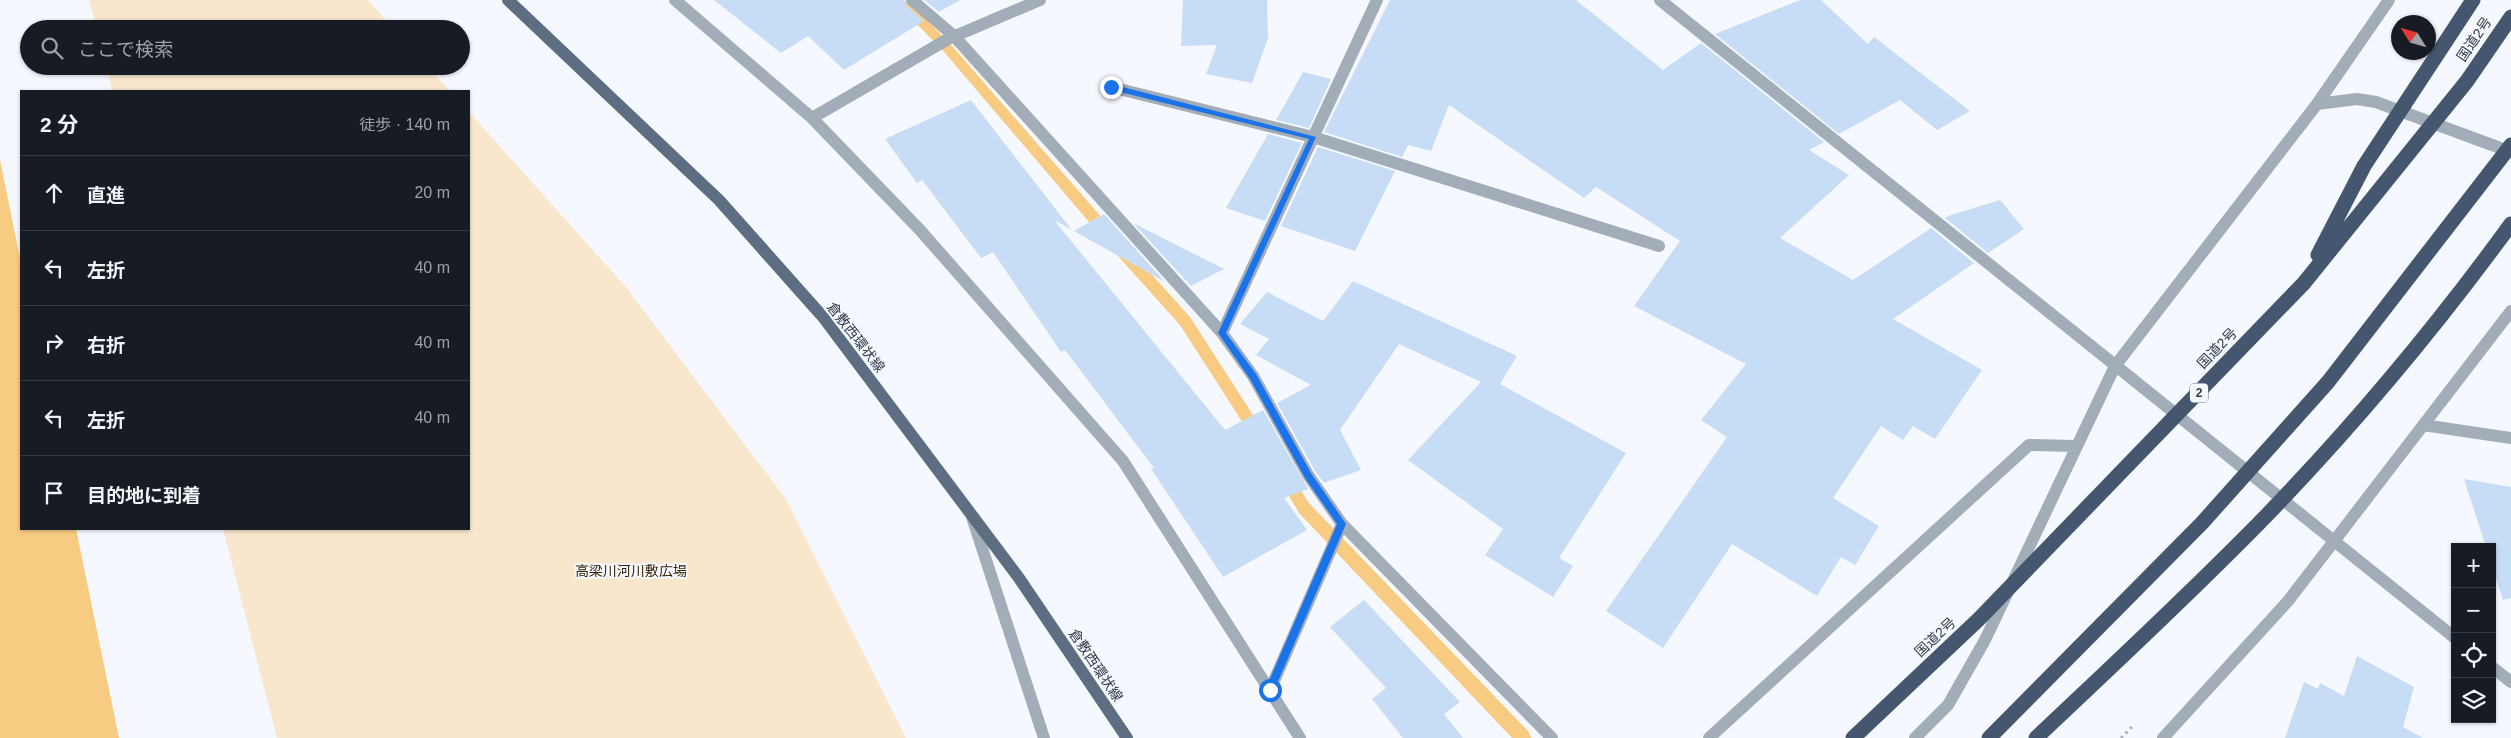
<!DOCTYPE html>
<html lang="ja">
<meta charset="utf-8">
<style>
body{margin:0;font-family:Arial,"Noto Sans JP",sans-serif;background:#20242c;color:#f1f3f6}
.controls{position:absolute;right:15px;bottom:15px;display:grid;overflow:hidden;border-radius:0px;box-shadow:0 1px 4px #0004}
.controls button{width:45px;height:45px;display:grid;place-items:center;padding:0;border:0;border-bottom:1px solid #363941;background:#171b24;color:#f1f3f6;font:25px sans-serif}
.compass{position:absolute;left:2391px;top:15px;width:45px;height:45px;border-radius:50%;background:#171b24;box-shadow:0 1px 4px #0004;rotate:307deg}
.stop{position:absolute;width:15px;height:15px;margin:-11px;border:4px solid #1a73e8;border-radius:50%;background:#fff}
.stop.end{background:#1a73e8;border-color:#fff;box-shadow:0 1px 5px #0008}
.list{margin:0;padding:0;list-style:none}
h2{display:flex;justify-content:space-between;align-items:center;height:65px;margin:0;padding:0 20px;font-size:21px}
h2 small{font-size:16px;font-weight:400;color:#9ea1a6}
.list li{display:grid;grid-template-columns:32px 1fr auto;gap:15px;align-items:center;box-sizing:border-box;height:75px;padding:0 20px;border-top:1px solid #363941}
.list b{display:block;font-size:19px;white-space:nowrap}
.list em{font-size:16px;font-style:normal;color:#9ea1a6}
.icon{flex:none;width:28px;height:28px;fill:none;stroke:currentColor;stroke-width:2;stroke-linecap:round;stroke-linejoin:round}
.map{position:relative;flex:none;width:2511px;height:738px;overflow:hidden}
.search{position:absolute;background:#171b24;box-shadow:0 1px 4px #0004;left:20px;top:20px;width:450px;height:55px;display:flex;align-items:center;gap:12px;box-sizing:border-box;padding:0 18px;border-radius:28px;color:#9ea1a6;font-size:19px}
.panel{position:absolute;background:#171b24;box-shadow:0 1px 4px #0004;left:20px;top:90px;width:450px;height:440px;border-radius:0px}
.map>svg:first-child{display:block}
.green{fill:#f8e7cd}
.water{fill:#f8cb82}
.lines{fill:none;stroke-linecap:round;stroke-linejoin:round}
.stream{fill:#f8cb82;fill-rule:evenodd}
.building{fill:#c7dcf5}
.path{stroke:#acb2b9;stroke-width:3;stroke-dasharray:2.5 4;stroke-linecap:butt}
.minor{stroke:#a3adb8;stroke-width:12}
.major{stroke:#5d6d82;stroke-width:12}
.highway-bridge{stroke:#44576e;stroke-width:15}
.route{fill:#1a73e8}
.labels{text-anchor:middle;dominant-baseline:central;stroke-width:4;stroke-linejoin:round;paint-order:stroke}
.shield{fill:#f5f9ff;stroke:#6b737b;stroke-width:1}
.shield-label{font-size:12px;font-weight:bold;fill:#303943}
.street-label{font-size:14px;fill:#303943;stroke:#f5f9ff}
.park-label{font-size:14px;fill:#372504;stroke:#f5f9ff}
</style>
<div class="map">
<svg width="2511" height="738" viewBox="0 0 2511 738">
<rect width="100%" height="100%" fill="#f5f9ff"/>
<path class="green" d="M89 0H368L394 29H97Z
M106 66H427L450 91H112Z
M469 112 625 286 786 499 906 738H277L223 529H469Z"/>
<path class="water" d="M0 160 21 263V529H76L119 738H0Z"/>
<g class="lines">
<path class="stream" d="M889 0H903L920 13 953 47 1111 228 1112 232 1111 236H1101L945 53 912 19Z
M1123 247 1128 248 1190 317 1262 429 1264 433 1262 437 1257 439 1252 437 1180 325 1118 256 1117 252Z
M1286 473 1291 475 1309 503 1529 732 1531 738H1512L1299 513 1279 479 1281 475Z"/>
</g>
<path class="building" d="M714 0H904L907 6 924 21 844 70 808 36 781 53Z
M924 0H960L939 12Z
M1183 0H1267L1268 38 1252 83 1206 74 1217 45 1181 46Z
M1390 0H1576L1663 70 1701 43 1824 142 1809 150 1849 175 1780 238 1853 280 1931 228 1974 263 1893 319 1982 370 1935 439 1913 426 1903 440 1881 426 1833 498 1879 526 1855 565 1841 557 1817 596 1732 544 1663 648 1606 611 1727 437 1701 420 1746 364 1634 306 1680 241 1596 187 1584 198 1449 105 1431 151 1408 145 1402 157 1324 132Z
M1800 0H1821L1868 44 1874 37 1970 111 1937 130 1900 100 1839 134 1715 34Z
M1303 72 1331 79 1309 128 1276 120Z
M971 100 1071 229 1054 220 1225 430 1263 410 1308 489 1284 498 1307 530 1223 577 1151 469 1154 468 1065 350 1061 352 993 252 981 258 922 180 917 183 885 139Z
M1268 134 1302 143 1265 221 1226 208Z
M1318 147 1395 171 1355 251 1281 226Z
M2000 200 2024 229 1988 253 1945 218 1951 215Z
M1104 214 1165 282 1074 231Z
M1133 223 1224 269 1191 286Z
M1353 281 1517 356 1500 384 1626 453 1559 558 1573 566 1553 597 1485 555 1503 529 1408 460 1481 382 1399 344 1340 430 1361 470 1324 483 1315 471 1277 403 1311 385 1256 355 1269 339 1240 324 1267 292 1323 321Z
M2464 479 2511 487V598L2503 600 2492 566V547H2486Z
M1364 600 1460 702 1444 714 1463 738H1403L1372 699 1386 688 1330 627Z
M2357 656 2414 687 2403 727 2423 738H2285L2304 682 2318 689 2320 683 2344 696Z"/>
<g class="lines">
<path class="path" d="M2121 738 2133 726"/>
<path class="minor" d="M675 0 812 118 920 230 1123 461 1300 738
M912 0 954 36 1222 333 1253 376 1308 475 1342 524 1552 738
M1660 0 2455 638
M1111 87 1313 137 1659 246
M2317 104 2357 99 2376 102 2511 152
M812 118 948 39 1040 0
M1222 333 1377 0
M2423 425 2511 438
M972 517 1044 738
M2492 667 2511 682
M1270 690 1342 524
M1709 738 2029 445 2076 446
M1915 738 1948 705 1985 640 2115 366 2317 104 2389 0
M2163 738 2288 601 2511 311"/>
<path class="major" d="M508 0 719 200 823 317 1019 578 1127 738"/>
<path class="highway-bridge" d="M2318 255 2364 166 2473 0
M1853 738 1979 619 2304 283 2467 81 2511 17
M1989 738 2202 523 2328 382 2511 145
M2036 738C2113 665 2191 593 2265 517 2354 425 2436 327 2511 224"/>
</g>
<path class="route" d="M1111 84 1316 137 1226 333 1256 374 1311 473 1346 524 1273 693 1270 694 1265 690 1337 524 1305 478 1250 379 1218 333 1309 139 1108 89V85Z"/>
<g class="labels">
<rect class="shield" x="2190" y="383.5" width="18" height="19" rx="4"/>
<g class="shield-label">
<text x="2199" y="393">2</text>
</g>
<g class="street-label">
<text transform="translate(2474 39) rotate(-56)">国道2号</text>
<text transform="translate(856 337) rotate(52)">倉敷西環状線</text>
<text transform="translate(2217 348) rotate(-46)">国道2号</text>
<text transform="translate(1935 637) rotate(-43)">国道2号</text>
<text transform="translate(1096 665) rotate(56)">倉敷西環状線</text>
</g>
<g class="park-label">
<text x="631" y="571">高梁川河川敷広場</text>
</g>
</g>
</svg>
<div class="controls">
<button>+</button>
<button>−</button>
<button><svg class="icon" aria-label="locate" viewBox="0 0 24 24"><circle cx="12" cy="12" r="6"/><path d="M12 2v4M12 18v4M2 12h4M18 12h4"/></svg></button>
<button><svg class="icon" aria-label="layers" viewBox="0 0 24 24"><path d="M12 4l9 5-9 5-9-5zM3 14l9 5 9-5"/></svg></button>
</div>
<svg class="compass" viewBox="-18 -18 36 36"><path d="M0-13l5 13h-10z" fill="#e53935"/><path d="M0 13l5-13h-10z" fill="#9ea1a6"/></svg>
<div class="stop" style="left:1270px;top:690px"></div>
<div class="stop end" style="left:1111px;top:87px"></div>
<div class="search"><svg class="icon" aria-label="search" viewBox="0 0 24 24"><circle cx="10" cy="10" r="6"/><path d="M15 15l6 6"/></svg>ここで検索</div>
<section class="panel">
<h2>2 分<small>徒歩 · 140 m</small></h2>
<ul class="list">
<li><svg class="icon" aria-label="ahead" viewBox="0 0 24 24"><path d="M12 20V5M6 11l6-6 6 6"/></svg><div><b>直進</b></div><em>20 m</em></li>
<li><svg class="icon" aria-label="left" viewBox="0 0 24 24"><path d="M17 20v-9H6M10 6l-5 5 5 5"/></svg><div><b>左折</b></div><em>40 m</em></li>
<li><svg class="icon" aria-label="right" viewBox="0 0 24 24"><path d="M7 20v-9h11M14 6l5 5-5 5"/></svg><div><b>右折</b></div><em>40 m</em></li>
<li><svg class="icon" aria-label="left" viewBox="0 0 24 24"><path d="M17 20v-9H6M10 6l-5 5 5 5"/></svg><div><b>左折</b></div><em>40 m</em></li>
<li><svg class="icon" aria-label="arrive" viewBox="0 0 24 24"><path d="M6 21V4h12l-3 4 3 4H6"/></svg><div><b>目的地に到着</b></div></li>
</ul>
</section>
</div>
